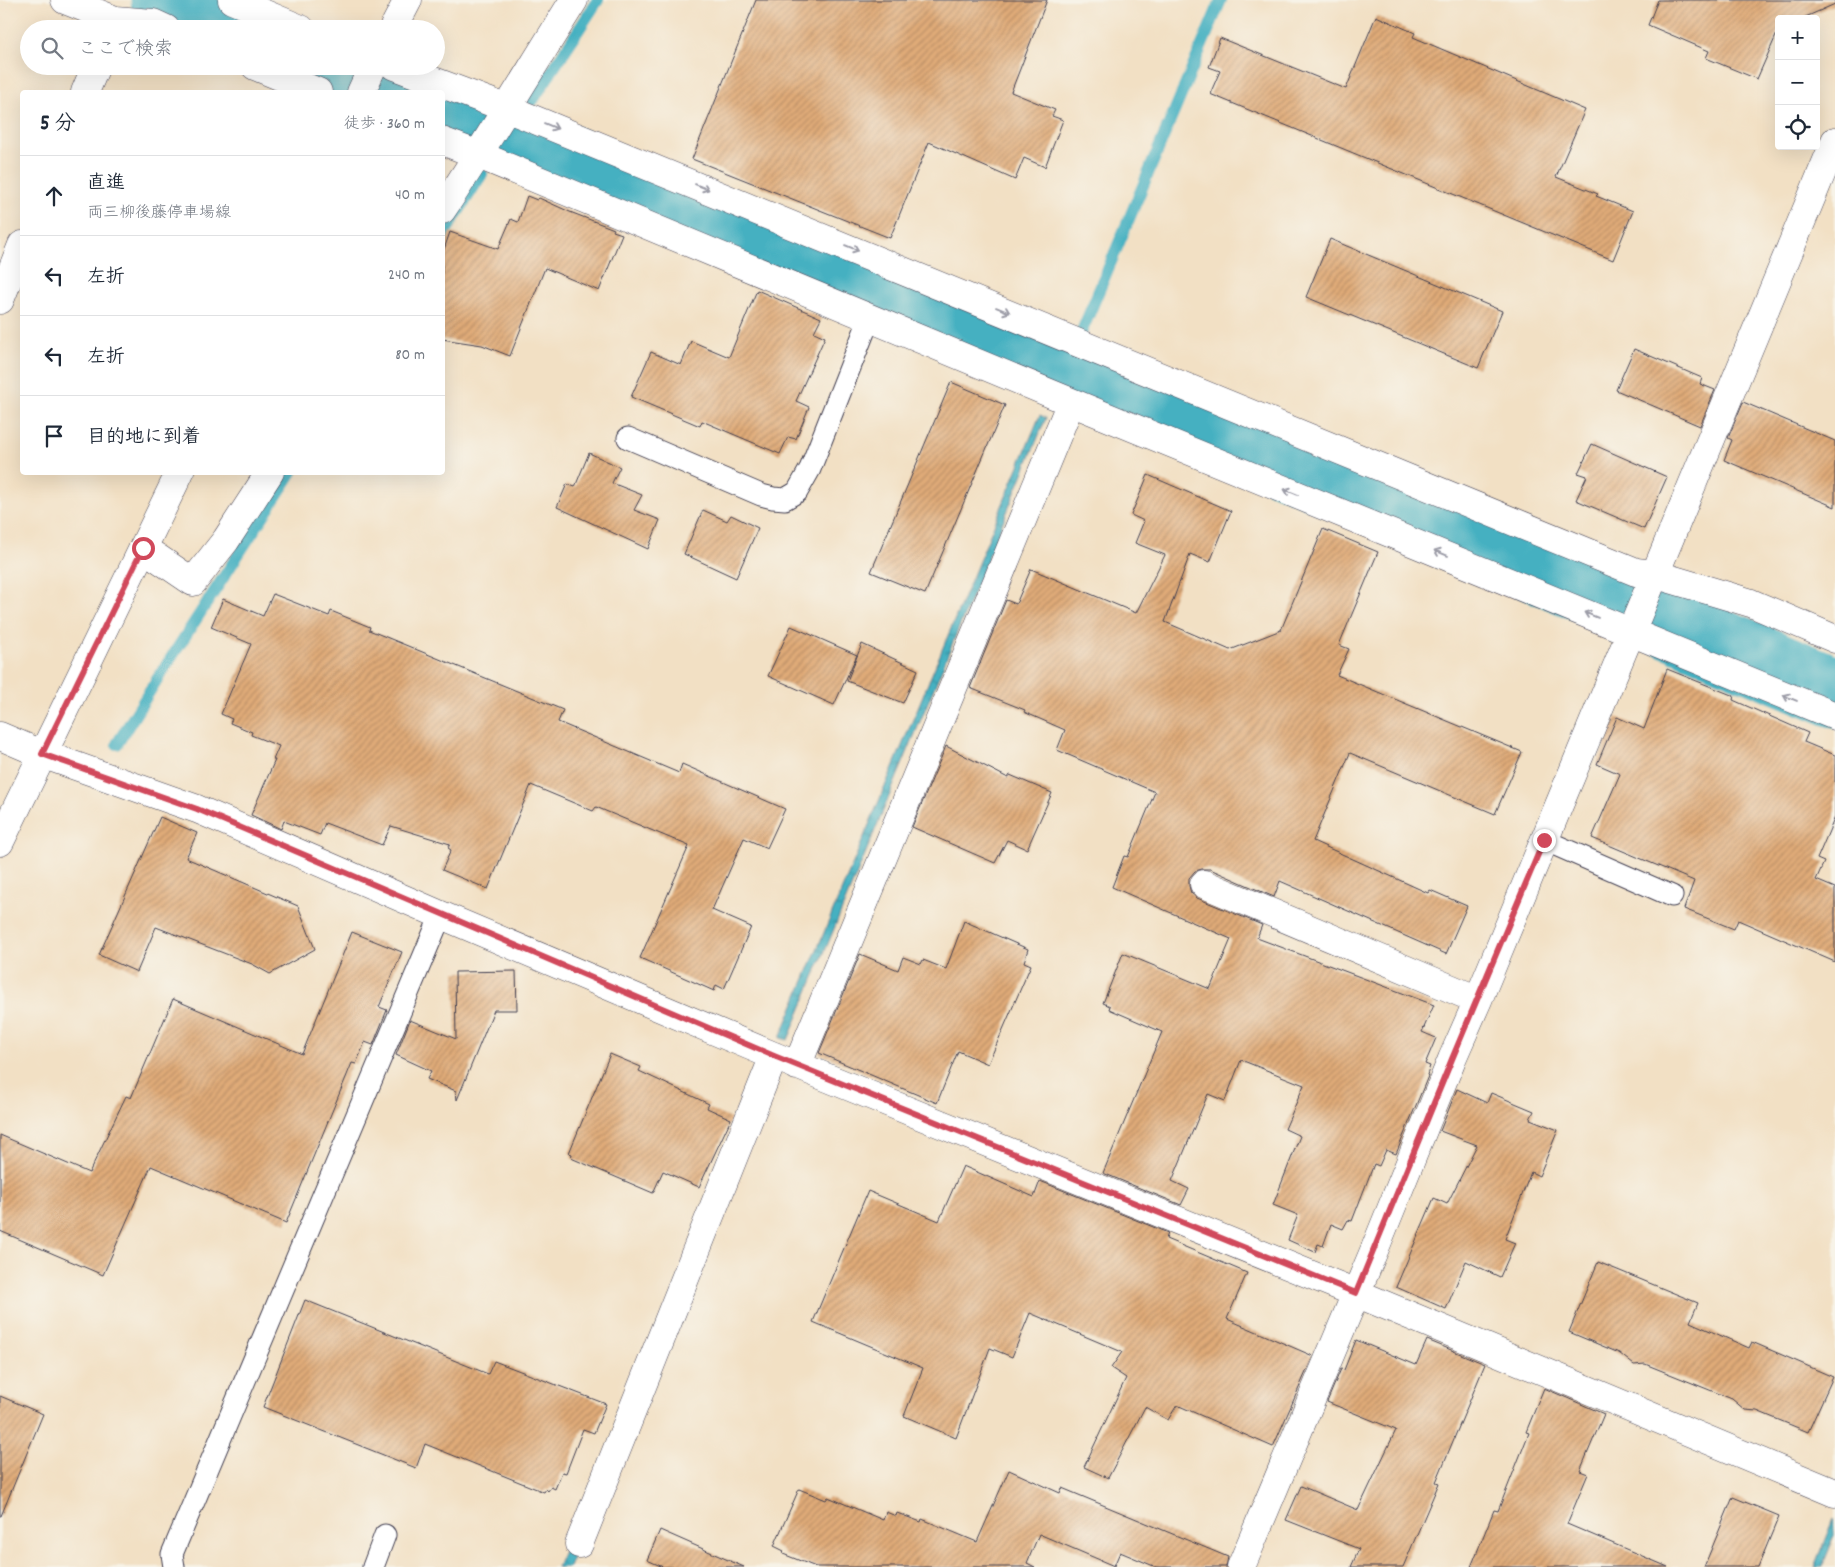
<!DOCTYPE html>
<html lang="ja">
<meta charset="utf-8">
<style>
body{margin:0;font-family:Dekko,"Klee One",sans-serif;background:#f6f6f7;color:#1f2937}
.controls{position:absolute;right:15px;top:15px;display:grid;overflow:hidden;border-radius:5px;box-shadow:0 5px 20px #0002}
.controls button{width:45px;height:45px;display:grid;place-items:center;padding:0;border:0;border-bottom:1px solid #e0e1e3;background:#fff;color:#1f2937;font:25px sans-serif}
.stop{position:absolute;width:15px;height:15px;margin:-11px;border:4px solid #d1495b;border-radius:50%;background:#fff}
.stop.end{background:#d1495b;border-color:#fff;box-shadow:0 1px 5px #0008}
.list{margin:0;padding:0;list-style:none}
h2{display:flex;justify-content:space-between;align-items:center;height:65px;margin:0;padding:0 20px;font-size:21px}
h2 small{font-size:16px;font-weight:400;color:#747a83}
.list li{display:grid;grid-template-columns:32px 1fr auto;gap:15px;align-items:center;box-sizing:border-box;height:80px;padding:0 20px;border-top:1px solid #e0e1e3}
.list b{display:block;font-size:19px;white-space:nowrap}
.list p{margin:0;font-size:16px;white-space:nowrap;color:#747a83}
.list em{font-size:16px;font-style:normal;color:#747a83}
.icon{flex:none;width:28px;height:28px;fill:none;stroke:currentColor;stroke-width:2;stroke-linecap:round;stroke-linejoin:round}
.map{position:relative;flex:none;width:1835px;height:1567px;overflow:hidden}
.search{position:absolute;background:#fff;box-shadow:0 5px 20px #0002;left:20px;top:20px;width:425px;height:55px;display:flex;align-items:center;gap:12px;box-sizing:border-box;padding:0 18px;border-radius:28px;color:#747a83;font-size:19px}
.panel{position:absolute;background:#fff;box-shadow:0 5px 20px #0002;left:20px;top:90px;width:425px;height:385px;border-radius:5px}
.map>svg:first-child{display:block}
.water{fill:url(#water-ripples);stroke:#33697e}
.lines{fill:none;stroke-linecap:round;stroke-linejoin:round}
.stream{stroke:#44b0c1;stroke-width:12}
.river{stroke:#44b0c1;stroke-width:71}
.building{fill:url(#building-hatch)}
.service-casing{stroke:#413e50;stroke-width:23}
.minor-casing{stroke:#413e50;stroke-width:29}
.secondary-casing{stroke:#413e50;stroke-width:29}
.service{stroke:#fff;stroke-width:21}
.minor{stroke:#fff;stroke-width:28}
.secondary{stroke:#fff;stroke-width:28}
.oneway{stroke:#9c9ca7}
.route{stroke:#d1495b;stroke-width:6}
</style>
<div class="map">
<svg width="1835" height="1567" viewBox="0 0 1835 1567">
<defs>
<pattern id="water-ripples" width="26" height="14" patternUnits="userSpaceOnUse" patternTransform="scale(1.25)"><rect width="26" height="14" fill="#44b0c1"/><path d="M2 4q2-2 4 0t4 0M15 11q2-2 4 0t4 0" fill="none" stroke="#388f9e"/></pattern>
<pattern id="building-hatch" width="6" height="6" patternUnits="userSpaceOnUse" patternTransform="scale(1.25)"><rect width="6" height="6" fill="#e0ab78"/><path d="M-1 1l2-2M0 6l6-6M5 7l2-2" fill="none" stroke="#b58b64"/></pattern>
</defs>
<rect width="100%" height="100%" fill="#f7f3e8"/>
<filter id="ink" filterUnits="userSpaceOnUse"><feTurbulence type="fractalNoise" baseFrequency=".02" numOctaves="2"/><feDisplacementMap in="SourceGraphic" scale="10" xChannelSelector="R" yChannelSelector="G"/><feConvolveMatrix kernelMatrix="1 2 1 2 8 2 1 2 1" color-interpolation-filters="sRGB"/></filter>
<filter id="wash" filterUnits="userSpaceOnUse"><feTurbulence type="fractalNoise" baseFrequency=".0096" numOctaves="4" result="noise"/><feDisplacementMap in="SourceGraphic" scale="20" xChannelSelector="R" yChannelSelector="G"/><feGaussianBlur stdDeviation="1.12" result="paint"/><feColorMatrix in="noise" values="0 0 0 0 0 0 0 0 0 0 0 0 0 0 0 0 0 1.4 0 .05"/><feComposite in="paint" operator="in"/></filter>
<g filter="url(#wash)">
<rect width="100%" height="100%" fill="#f2e0c4"/>
<path class="water" d="M1040 415 1046 418 788 1040 780 1038Z
M1834 1519 1835 1535 1822 1567H1815Z
M567 1544 577 1548 569 1567H557Z"/>
<g class="lines">
<path class="stream" d="M533 100 598 0
M442 237 482 174
M1066 369 1221 0
M117 744 156 681 292 472"/>
<path class="river" d="M166 0 237 29
M329 66 396 92
M442 111 511 137 1835 692"/>
</g>
<g id="blocks">
<path class="building" d="M756 0H1047L1011 92 1055 110 1052 116 1063 120 1045 167 1024 158 1015 180 929 142 890 238 692 159Z
M1658 0H1835V4L1801 19H1779V29L1757 79 1706 58 1709 51 1648 25Z
M1376 16 1415 33 1413 37 1585 110 1556 177 1598 194 1596 196 1633 211 1613 260 1210 94 1220 71 1209 67 1220 38 1346 89Z
M527 196 537 200 539 198 570 212 614 229 613 231 622 234 599 291 545 268 510 356 482 345 442 339V255L450 232 498 249 511 219 518 222Z
M1330 239 1502 311 1478 368 1306 297Z
M757 290 821 318 814 332 825 337 796 401 809 407 796 439 788 437 780 454 702 421 700 426 631 397 651 352 681 365 691 341 729 357Z
M1634 349 1702 378 1700 384 1715 390 1700 426 1616 390Z
M951 382 1005 405 925 594 871 572Z
M1743 402 1835 441V507L1724 460 1732 440 1728 438Z
M1592 444 1667 477 1644 529 1576 500 1587 476 1578 473Z
M589 453 620 467 612 483 642 495 634 510 660 520 648 549 557 507 567 484 575 487Z
M1148 475 1231 511 1210 562 1190 554 1165 622 1230 650 1281 630 1323 529 1378 552 1339 645 1349 649 1337 675 1522 752 1495 814 1350 753 1313 841 1428 893 1430 890 1467 906 1446 954 1280 881 1274 897 1210 869H1202L1195 871 1189 878V886L1191 893 1197 898 1262 925 1257 938 1434 1005 1422 1032 1436 1038 1425 1064 1430 1066 1427 1075 1428 1076 1396 1154 1386 1150 1379 1166 1374 1164 1352 1221 1348 1220 1343 1229 1331 1224 1323 1246 1318 1244 1315 1252 1288 1240 1298 1215 1273 1205 1300 1136 1285 1129 1304 1085 1241 1060 1225 1101 1208 1094 1172 1181 1189 1189 1181 1205 1103 1173 1162 1032 1109 1009 1110 1006 1103 1003 1123 953 1210 989 1231 939 1112 887 1124 856 1128 857 1155 792 1057 750 1065 730 1024 712 1025 710 970 688 1006 600 1016 604 1031 569 1136 613 1165 555 1135 543 1144 521 1131 515Z
M703 510 727 521 731 515 758 528 736 578 684 554Z
M273 594 329 616 331 611 370 627 369 630 563 710 558 722 679 773 682 764 785 809 767 848 744 838 712 910 751 927 724 989 716 985 714 991 640 958 689 846 596 807 593 811 531 785 488 889 442 870 451 850 448 848 450 844 391 826 382 845 325 823 320 835 284 821 281 829 251 815 275 760H273L279 746 251 735 252 732 230 723 232 719 221 714 251 644 211 627 223 599 263 616Z
M791 626 857 655 834 705 768 676Z
M862 644 918 670 903 703 847 681Z
M1667 669 1734 696 1733 700 1808 733 1804 742 1835 755V817L1817 859 1824 862 1816 880 1835 888V962L1738 920 1734 929 1684 909 1694 881 1592 838 1620 774 1597 764 1617 717 1644 729Z
M946 746 1008 778 1010 775 1052 793 1027 849 1007 840 995 863 912 827Z
M160 817 197 833 186 858 298 906 315 949 270 974 252 964 156 927 137 972 99 955Z
M964 921 1028 949 1024 962 1031 965 988 1064 958 1051 937 1103 819 1053 860 954 898 970 903 957 921 964 923 960 946 969Z
M352 932 402 952 379 1007 387 1010 373 1045 365 1042 356 1064 352 1063 286 1223 151 1166 103 1275 0 1231V1135L89 1173 126 1096 131 1098 173 999 302 1054Z
M516 971 517 1010H494L457 1100 456 1091 427 1079 431 1071 396 1055 410 1020 456 1039 455 972Z
M610 1054 641 1067 639 1071 709 1104 707 1108 731 1119 699 1187 663 1171 653 1193 571 1158 572 1154 569 1153Z
M1457 1089 1487 1103 1491 1093 1534 1111 1530 1119 1558 1130 1539 1176 1531 1172 1505 1239 1515 1243 1500 1277 1466 1261 1446 1309 1396 1287 1434 1198 1447 1204 1477 1145 1440 1131Z
M963 1166 1034 1197 1040 1181 1168 1233 1166 1239 1247 1273 1227 1319 1313 1356 1273 1447 1177 1405 1168 1420 1145 1407 1108 1478 1084 1467 1126 1378 1111 1368 1122 1352 1030 1313 1012 1357 990 1348 956 1438 904 1416 923 1368 813 1322 868 1191 939 1221Z
M1598 1262 1698 1303 1690 1322 1749 1348 1752 1342 1833 1377 1808 1432 1757 1411 1745 1410 1732 1399 1645 1364 1634 1365 1619 1353 1569 1332Z
M305 1300 488 1374 494 1361 606 1404 594 1433 583 1429 566 1473 562 1472 555 1489 551 1487 548 1491 546 1489 544 1492 425 1444 416 1468 263 1407Z
M1356 1340 1416 1365 1427 1340 1485 1364 1436 1482 1439 1483 1403 1567H1351L1359 1549 1286 1520 1301 1486 1358 1510 1396 1430 1327 1402 1341 1369 1344 1370Z
M1544 1388 1604 1414 1580 1471 1588 1474 1567 1524 1668 1567H1471L1494 1510 1498 1511 1529 1433 1526 1432Z
M0 1396 43 1414 1 1516H0Z
M1009 1470 1060 1493 1062 1488 1228 1557 1226 1567H1156L1120 1552 1114 1566 1039 1534 1027 1563 1035 1567H816L783 1554 784 1551 774 1546 799 1489 826 1500 828 1497 883 1520 886 1512 896 1516 897 1513 921 1522 922 1519 977 1542Z
M1733 1497 1779 1516 1758 1567H1704Z
M660 1530 744 1567H663L647 1560Z"/>
</g>
</g>
<g filter="url(#ink)">
<use href="#blocks" fill-opacity="0" stroke="#413e50" stroke-width="1"/>
<g class="lines">
<g class="service-casing">
<path id="service" d="M628 438 761 495 773 498 785 499 797 492 810 469 870 317
M1544 840 1672 896
M174 1567 172 1554 441 915
M373 1567 385 1535"/>
</g>
<g class="minor-casing">
<path id="minor" d="M65 0 115 20 153 23 166 29
M232 0 301 29
M255 66 318 92
M394 66 506 108 1636 572 1654 574 1751 603 1835 639
M85 92 96 66
M442 141 479 155 1071 402 1835 716
M442 210C488 141 530 70 574 0
M0 300 22 245
M143 548 193 582 226 540 270 472
M0 736 42 754 197 809 441 915 774 1056 1356 1293 1835 1493
M1204 884 1478 1000
M797 1066 1071 402
M579 1544 774 1056
M1241 1567 1376 1246 1452 1059 1478 1000 1835 141"/>
</g>
<g class="secondary-casing">
<path id="secondary" d="M393 29 408 0
M361 92 373 66
M0 842 180 472"/>
</g>
<use href="#service" class="service"/>
<use href="#minor" class="minor"/>
<use href="#secondary" class="secondary"/>
</g>
<defs><path id="oneway-shaft" d="M-6 0H5M1.5-3L5.5 0L1.5 3" fill="none" stroke-width="1.6" stroke-linecap="round" stroke-linejoin="round" transform="scale(1.25)"/></defs>
<g class="oneway">
<use href="#oneway-shaft" transform="translate(551 126) rotate(22)"/>
<use href="#oneway-shaft" transform="translate(702 187) rotate(22)"/>
<use href="#oneway-shaft" transform="translate(852 248) rotate(22)"/>
<use href="#oneway-shaft" transform="translate(1003 310) rotate(22)"/>
<use href="#oneway-shaft" transform="translate(1291 492) rotate(-158)"/>
<use href="#oneway-shaft" transform="translate(1441 553) rotate(-158)"/>
<use href="#oneway-shaft" transform="translate(1591 615) rotate(-158)"/>
<use href="#oneway-shaft" transform="translate(1790 698) rotate(-157)"/>
</g>
</g>
<g class="lines" filter="url(#ink)">
<path class="route" d="M143 548 42 754 197 809 774 1056 1356 1293 1452 1059 1544 840"/>
</g>
</svg>
<div class="controls">
<button>+</button>
<button>−</button>
<button><svg class="icon" aria-label="locate" viewBox="0 0 24 24"><circle cx="12" cy="12" r="6"/><path d="M12 2v4M12 18v4M2 12h4M18 12h4"/></svg></button>
</div>
<div class="stop" style="left:143px;top:548px"></div>
<div class="stop end" style="left:1544px;top:840px"></div>
<div class="search"><svg class="icon" aria-label="search" viewBox="0 0 24 24"><circle cx="10" cy="10" r="6"/><path d="M15 15l6 6"/></svg>ここで検索</div>
<section class="panel">
<h2>5 分<small>徒歩 · 360 m</small></h2>
<ul class="list">
<li><svg class="icon" aria-label="ahead" viewBox="0 0 24 24"><path d="M12 20V5M6 11l6-6 6 6"/></svg><div><b>直進</b><p>両三柳後藤停車場線</p></div><em>40 m</em></li>
<li><svg class="icon" aria-label="left" viewBox="0 0 24 24"><path d="M17 20v-9H6M10 6l-5 5 5 5"/></svg><div><b>左折</b></div><em>240 m</em></li>
<li><svg class="icon" aria-label="left" viewBox="0 0 24 24"><path d="M17 20v-9H6M10 6l-5 5 5 5"/></svg><div><b>左折</b></div><em>80 m</em></li>
<li><svg class="icon" aria-label="arrive" viewBox="0 0 24 24"><path d="M6 21V4h12l-3 4 3 4H6"/></svg><div><b>目的地に到着</b></div></li>
</ul>
</section>
</div>
